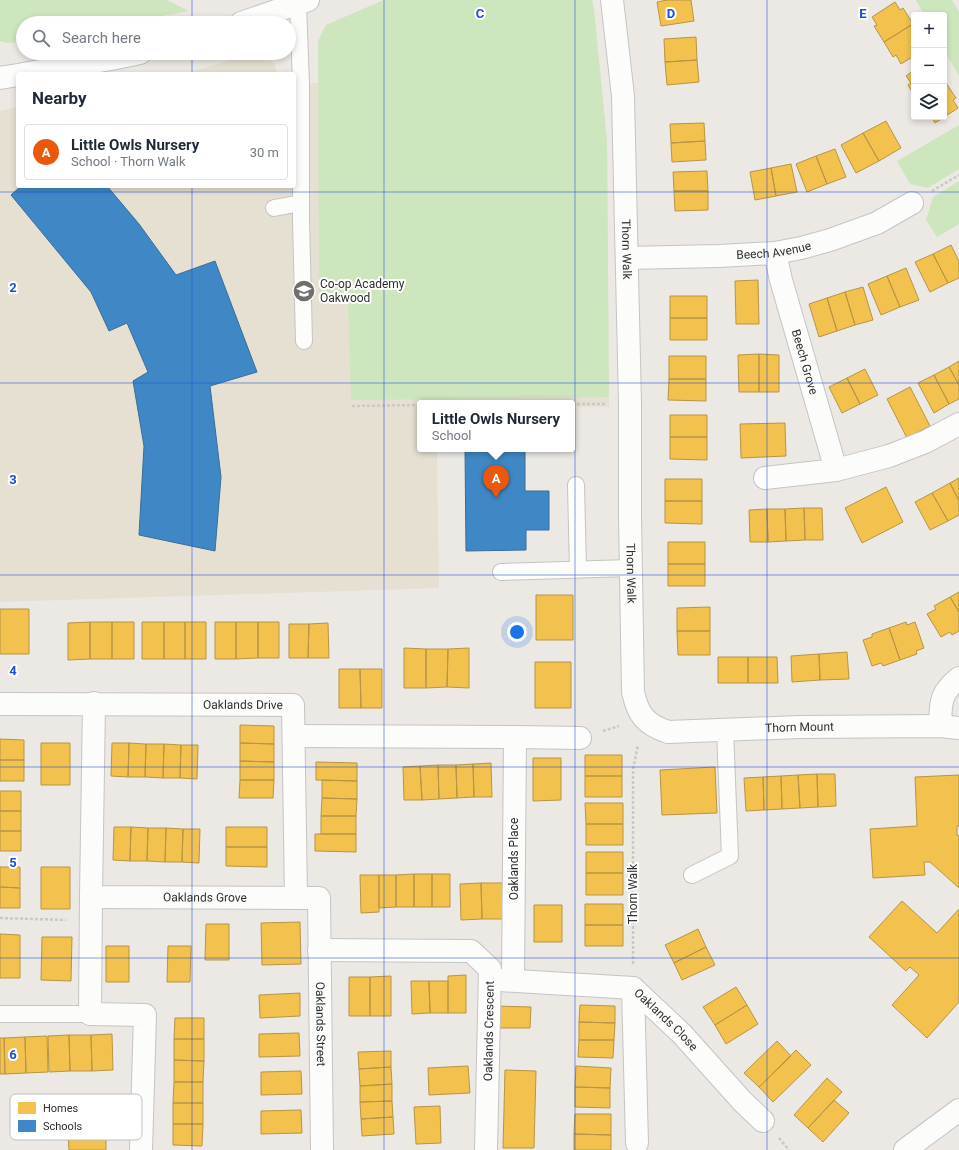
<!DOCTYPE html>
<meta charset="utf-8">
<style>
body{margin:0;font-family:Roboto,sans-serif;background:#f2f2f3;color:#1f2937}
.controls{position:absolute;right:12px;top:12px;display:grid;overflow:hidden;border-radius:4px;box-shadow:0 2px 6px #0003}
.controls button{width:36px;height:36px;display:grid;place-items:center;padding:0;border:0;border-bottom:1px solid #e0e1e3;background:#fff;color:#1f2937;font:20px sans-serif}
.you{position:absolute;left:517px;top:632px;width:14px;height:14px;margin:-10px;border:3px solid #fff;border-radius:50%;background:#1a73e8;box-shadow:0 0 0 6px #1a73e833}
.badge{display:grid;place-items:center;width:26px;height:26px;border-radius:50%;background:#ea580c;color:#fff;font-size:13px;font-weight:700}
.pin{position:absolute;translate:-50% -33px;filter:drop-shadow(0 1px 2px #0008)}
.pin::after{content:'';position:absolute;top:21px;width:14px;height:12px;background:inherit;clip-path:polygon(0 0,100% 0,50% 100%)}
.popup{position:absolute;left:417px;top:400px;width:158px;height:52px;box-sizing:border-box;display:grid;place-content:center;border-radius:4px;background:#fff;filter:drop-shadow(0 1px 3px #0005);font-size:13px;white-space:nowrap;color:#747a83}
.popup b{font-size:15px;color:#1f2937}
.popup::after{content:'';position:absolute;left:50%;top:100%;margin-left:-8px;border:8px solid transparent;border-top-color:#fff}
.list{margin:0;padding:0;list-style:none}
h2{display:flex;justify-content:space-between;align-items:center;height:52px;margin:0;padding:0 16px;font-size:17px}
h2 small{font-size:13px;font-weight:400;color:#747a83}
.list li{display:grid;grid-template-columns:26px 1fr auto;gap:12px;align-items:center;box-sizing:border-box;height:56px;margin:0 8px 8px;padding:0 8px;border:1px solid #e0e1e3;border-radius:4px}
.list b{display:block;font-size:15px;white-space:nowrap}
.list p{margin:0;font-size:13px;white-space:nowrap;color:#747a83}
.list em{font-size:13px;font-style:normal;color:#747a83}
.icon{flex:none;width:22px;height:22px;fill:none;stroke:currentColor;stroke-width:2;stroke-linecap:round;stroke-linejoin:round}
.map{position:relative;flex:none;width:959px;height:1150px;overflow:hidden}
.search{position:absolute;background:#fff;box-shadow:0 2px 6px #0003;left:16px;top:16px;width:280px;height:44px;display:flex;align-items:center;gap:10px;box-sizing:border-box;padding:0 14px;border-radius:22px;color:#747a83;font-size:15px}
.panel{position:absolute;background:#fff;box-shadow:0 2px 6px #0003;left:16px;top:72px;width:280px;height:116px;border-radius:4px}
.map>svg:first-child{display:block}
.education{fill:#e6e0d3}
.green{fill:#cee6be}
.homes{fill:#f2c14e;stroke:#b79544}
.schools{fill:#3f88c5;stroke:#3a6d98}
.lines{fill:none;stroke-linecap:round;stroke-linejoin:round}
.lane-casing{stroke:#c5c4c5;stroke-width:18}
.street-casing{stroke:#c5c4c5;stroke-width:24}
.secondary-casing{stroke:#c5c4c5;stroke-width:24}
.path{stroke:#c9c9c8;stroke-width:2.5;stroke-dasharray:3 2;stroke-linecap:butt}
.lane{stroke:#fcfcfb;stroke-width:16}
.street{stroke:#fcfcfb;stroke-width:22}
.secondary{stroke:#fcfcfb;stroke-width:22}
.grid{fill:none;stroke:#1d4ed8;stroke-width:1;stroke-opacity:0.55}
.labels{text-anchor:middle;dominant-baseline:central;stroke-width:4;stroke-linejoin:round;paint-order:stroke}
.street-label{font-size:12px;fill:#2e2e2e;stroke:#fff}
.poi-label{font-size:12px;fill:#2e2e2e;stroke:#fff;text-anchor:start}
.key{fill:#fff;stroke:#c0c0c0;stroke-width:1}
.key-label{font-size:11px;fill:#2e2e2e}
.grid-label{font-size:13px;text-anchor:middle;font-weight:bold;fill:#1d4ed8;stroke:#fff;stroke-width:4;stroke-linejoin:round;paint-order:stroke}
</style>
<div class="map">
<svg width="959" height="1150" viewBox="0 0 959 1150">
<rect width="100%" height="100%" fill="#ece8e4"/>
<path class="education" d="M384 0H592L594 9 607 142 609 407H572V403H420V449H437L439 588 0 602V111L18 107V186H294V84L318 83V41L326 25Z
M255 53H263L275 65 277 74H183Z"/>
<path class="green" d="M0 0H167L189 11 124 23H23V42L7 43 0 41Z
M384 0H592L594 9 607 142 609 397 351 400 348 301 319 295 318 41 326 25Z
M916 0H952L959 12V76L944 50V15H924Z
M959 125V169L928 188 910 184 897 161Z
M959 181V224L937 237 926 220 933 197Z"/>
<path class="homes" d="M667 0H691L694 21 661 26 657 2Z
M895 2 900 10 903 8 913 24 884 42 874 26 877 25 872 17Z
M913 24 914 26V56L901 64 896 55 893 57 884 42Z
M696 37 697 60 665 62 664 39Z
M697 60 699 82 667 85 665 62Z
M914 70V95L908 85 911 83 906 76Z
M946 83 956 98 953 100 958 108 935 123 932 117H944V84Z
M886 121 901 148 879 161 863 133Z
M704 123 705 141 671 143 670 124Z
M863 133 879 161 856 173 841 145Z
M705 141 706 160 672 162 671 143Z
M835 149 846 177 827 184 816 156Z
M816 156 827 184 807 192 796 164Z
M791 164 797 192 776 196 771 168Z
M771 168 776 196 755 200 750 172Z
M707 171 708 191H674L673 172Z
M674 191H708V210L675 211Z
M951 245 959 261V278L948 283 933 254Z
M933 254 948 283 930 292 915 262Z
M906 268 919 300 900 307 887 276Z
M887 276 900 307 881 315 868 284Z
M758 280 759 324H736L735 281Z
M863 287 873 320 855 325 845 292Z
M845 292 855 325 837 331 827 298Z
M670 296H707V318H670Z
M827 298 837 331 819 337 809 304Z
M670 318H707V340H670Z
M759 354V392H739L738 355Z
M759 354 779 355V392H759Z
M669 356H706V379H669Z
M959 361V385L949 367Z
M949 367 959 385V399L949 404 934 375Z
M865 369 878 395 860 404 847 378Z
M934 375 949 404 934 413 918 383Z
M847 378 860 404 842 413 829 387Z
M669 379H706V401L668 400Z
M910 387 930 426 907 438 887 399Z
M670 415H707V437H670Z
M785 423 786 456 741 458 740 424Z
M670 437H707V460L670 459Z
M959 478V501L950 483Z
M665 479H702V501H665Z
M950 483 959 501V515L948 521 932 493Z
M886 487 903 522 862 543 845 508Z
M932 493 948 521 930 530 915 502Z
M665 501H702V524L665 523Z
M804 508H822L823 540H805Z
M804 508 805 540 786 541 785 509Z
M767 509 768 542H750L749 510Z
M767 509H785L786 541 768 542Z
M668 542H705V564H668Z
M668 564H705V586H668Z
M959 592V612L950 597Z
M536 595H573V640H536Z
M950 597 959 612V631L952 635 950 632 941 637 927 614 936 609 934 606Z
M710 607V631H677V608Z
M0 609H29V654H0Z
M90 622H112V659H90Z
M90 622V659L68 660V623Z
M112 622H134V659H112Z
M142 622H164V659H142Z
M164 622H185V659H164Z
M185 622H206V659H185Z
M215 622H236V659H215Z
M236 622H258V658L236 659Z
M258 622H279V658H258Z
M906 622 907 625 915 622 924 648 916 651 917 654 900 660 889 628Z
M328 623 329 658H308L309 624Z
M289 624H309L308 658H289Z
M889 628 900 660 883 666 881 663 872 666 863 640 872 637V634Z
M677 631H710V655H678Z
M404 648 426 649V688H404Z
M469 648V688L447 687 448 649Z
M426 649H448L447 687 426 688Z
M847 652 849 679 820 680 819 654Z
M819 654 820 680 792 682 791 656Z
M718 657H748V683H718Z
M748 657H777L778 683H748Z
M535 662H571V708H535Z
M339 669H360L361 708H339Z
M360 669H382V708H361Z
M240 725 274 726V744L240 743Z
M0 739 24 740V760H0Z
M41 743H70V785H41Z
M112 743H129L128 777 111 776Z
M129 743 146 744 145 777H128Z
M240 743 274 744V762L240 761Z
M146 744H164L163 778 145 777Z
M164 744 181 745 180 778H163Z
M181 745H198L197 779 180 778Z
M585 755H622V776H585Z
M533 758H561V800L533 801Z
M0 760H24V781H0Z
M240 761 274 762V780H240Z
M316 762 357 763V781L316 780Z
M491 763 492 797H474L473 764Z
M473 764 474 797 457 798 456 765Z
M438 765H456L457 798 439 799Z
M438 765 439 799 422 800 420 766Z
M420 766 422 800H404L403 767Z
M715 767 717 813 662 815 660 770Z
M817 774 818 807 800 808 798 775Z
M817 774H835L836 806 818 807Z
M798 775 800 808 782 809 781 776Z
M959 775V826H957V835L959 836V888L930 862H924L925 875 873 878 870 829 917 826 915 777Z
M585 776H622V797H585Z
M781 776 782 809 764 810 763 777Z
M763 777 764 810 746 811 744 778Z
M240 780H274L273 798H239Z
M322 780 357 781V799L322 798Z
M0 791H21V811H0Z
M322 798 357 799 356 816H321Z
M585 803H623V824H586Z
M0 811H21V831H0Z
M321 816H356V834H321Z
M586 824H623V845H586Z
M114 827H131L130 861 113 860Z
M131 827 148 828 147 861H130Z
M226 827H267V847H226Z
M148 828H166L165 862 147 861Z
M166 828 183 829 182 862H165Z
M183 829H200L199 863 182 862Z
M0 831H21V851H0Z
M315 834H356V852L315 851Z
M226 847H267V867L226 866Z
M586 852H623V873H586Z
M0 867H20V888L0 887Z
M41 867H70V909H41Z
M586 873H623V895H586Z
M414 874H432V907H414Z
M414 874V907H396V875Z
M432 874H450V907H432Z
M360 875H379V912L361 913Z
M379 875H396V907L379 908Z
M481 883 482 919 461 920 460 884Z
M481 883H503V919H482Z
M0 887 20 888V908H0Z
M902 901 937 933 959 909V996L958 998 959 1002 927 1038 892 1005 919 975 910 967 906 971 869 937Z
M585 904H623V925H585Z
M534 905H562V942H534Z
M300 922 301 964 262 965 261 923Z
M206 924H229V960H205Z
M585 925H623V946H585Z
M698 929 706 947 674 963 665 945Z
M0 934 20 935V978H0Z
M42 937H72L71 981 41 980Z
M106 946H129V982H106Z
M168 946H191L190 982H167Z
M706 947 715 965 682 980 674 963Z
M466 975V1013H448V976Z
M391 976V1016H370V977Z
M349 977H370V1016H349Z
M411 981H429L430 1013 412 1014Z
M429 981H448V1013H430Z
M736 987 747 1005 715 1025 703 1007Z
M300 993V1016L260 1018 259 995Z
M580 1005 615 1006V1023L579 1022Z
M747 1005 758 1024 726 1044 715 1025Z
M495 1006 531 1007 530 1028H494Z
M175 1018H204V1039H174Z
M579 1022 615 1023 614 1040H579Z
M299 1033 300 1056 259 1057V1034Z
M112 1034 113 1070 92 1071 91 1035Z
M69 1035 70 1071 49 1072 48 1036Z
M69 1035H91L92 1071H70Z
M47 1036 48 1072 26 1073 25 1037Z
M25 1037 26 1073 5 1074 4 1038Z
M0 1038H4L5 1074H0Z
M174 1039H204V1061L174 1060Z
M579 1040H614L613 1058 578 1057Z
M777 1041 791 1056 759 1087 744 1073Z
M796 1050 811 1065 773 1102 759 1087Z
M391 1051V1067L359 1069 358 1052Z
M174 1060 204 1061 203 1082H174Z
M468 1066 470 1093 429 1095 428 1068Z
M576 1066 611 1068 610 1088 575 1087Z
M391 1067 392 1084 360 1086 359 1069Z
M505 1070 536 1071 534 1148H503Z
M301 1071 302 1094 261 1095V1072Z
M827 1078 842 1092 808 1128 794 1115Z
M174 1082H203V1103H173Z
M392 1084V1101L360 1102V1086Z
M575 1087 610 1088V1108L575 1107Z
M834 1100 849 1113 823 1142 808 1128Z
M392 1101 393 1117 361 1119 360 1102Z
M173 1103H203V1124H173Z
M440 1106 441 1143 416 1144 414 1107Z
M105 1108 106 1131 68 1132V1110Z
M301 1110 302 1133 261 1134V1111Z
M575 1114H611V1135L574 1134Z
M393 1117 394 1134 362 1136 361 1119Z
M173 1124H203L202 1146 173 1145Z
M106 1131V1150H69L68 1132Z
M574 1134 611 1135V1150H574Z"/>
<path class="schools" d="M21 186H107L139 224 176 275 215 261 257 372 210 386 221 477 215 551 139 535 144 446 133 381 148 372 127 323 109 331 91 292 11 195Z
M465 449H525V491H549V530H526V550L466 551Z"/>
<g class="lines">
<g class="lane-casing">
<path id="lane" d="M298 4 301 84V220L304 341
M274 208 301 203
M576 485 578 570
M501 572 630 568
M692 875 730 856 725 730
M0 1014H90"/>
</g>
<g class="street-casing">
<g id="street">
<path id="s1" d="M612 0 623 96 630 404V517L633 692C638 715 645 724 668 732L799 727 940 726 959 728"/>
<path id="s2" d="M775 253 781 280 836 470"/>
<path id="s3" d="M627 258 719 256 775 253 801 248 830 240 877 223 912 203"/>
<path d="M765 478 836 470 889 456 925 442 959 424"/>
<path id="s4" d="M94 703 91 897 319 898 322 1150"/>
<path id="s5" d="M0 704 293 705 296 898"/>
<path d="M940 726C941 703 939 694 959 678"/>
<path d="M294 736 515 737 513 980"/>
<path d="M515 737 580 738"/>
<path d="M91 897 90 1014 145 1015 141 1150"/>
<path d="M319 950 471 951 490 969 486 1150"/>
<path id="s6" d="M499 980 633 988 682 1034 742 1101 763 1121"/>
<path d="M633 988 637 1143"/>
</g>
</g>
<g class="secondary-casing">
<path id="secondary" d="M241 23 308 0
M23 74 111 59 140 53
M0 78 18 75
M905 1150 959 1110"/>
</g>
<path class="path" d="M932 191 959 175
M572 404H605
M352 406 420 405
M603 731 619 726
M0 918 66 920
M633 964V769L638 745
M779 1138 789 1150"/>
<use href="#lane" class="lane"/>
<use href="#street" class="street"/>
<use href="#secondary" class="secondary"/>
</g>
<path class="grid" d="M192 0V23M384 0V1150M575 0V1150M767 0V1150M192 53V74M192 186V1150M0 192H959M0 383H959M0 575H959M0 767H959M0 958H959"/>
<defs>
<g id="school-disc" transform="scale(1.15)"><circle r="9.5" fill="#706f6e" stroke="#fff"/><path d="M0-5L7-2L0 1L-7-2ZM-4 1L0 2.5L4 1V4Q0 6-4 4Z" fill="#fff"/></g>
</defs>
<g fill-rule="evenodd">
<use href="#school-disc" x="304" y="291"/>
</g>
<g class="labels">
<g class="street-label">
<text stroke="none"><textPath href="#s1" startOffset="250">Thorn Walk</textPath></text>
<text stroke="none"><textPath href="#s3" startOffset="147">Beech Avenue</textPath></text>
<text stroke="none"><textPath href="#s2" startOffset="113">Beech Grove</textPath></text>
<text stroke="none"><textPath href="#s1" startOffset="574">Thorn Walk</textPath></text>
<text stroke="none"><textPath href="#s5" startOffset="243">Oaklands Drive</textPath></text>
<text stroke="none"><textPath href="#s1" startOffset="881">Thorn Mount</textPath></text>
<text transform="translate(514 859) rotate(-90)">Oaklands Place</text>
<text transform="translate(633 894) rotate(-90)">Thorn Walk</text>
<text stroke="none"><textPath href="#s4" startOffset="308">Oaklands Grove</textPath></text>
<text stroke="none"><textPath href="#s6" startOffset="180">Oaklands Close</textPath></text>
<text stroke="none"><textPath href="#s4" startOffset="548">Oaklands Street</textPath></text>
<text transform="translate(489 1031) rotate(-89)">Oaklands Crescent</text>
</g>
<g class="poi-label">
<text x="320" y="284">Co-op Academy<tspan x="320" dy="14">Oakwood</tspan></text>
</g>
</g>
<rect x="10" y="1094" width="132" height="46" rx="6" class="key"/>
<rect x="18" y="1102" width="18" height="12" fill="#f2c14e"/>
<rect x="18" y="1120" width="18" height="12" fill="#3f88c5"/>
<g class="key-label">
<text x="43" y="1112">Homes</text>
<text x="43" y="1130">Schools</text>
</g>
<g class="grid-label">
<text x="480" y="18">C</text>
<text x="671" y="18">D</text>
<text x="863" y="18">E</text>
<text x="13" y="292">2</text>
<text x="13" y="484">3</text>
<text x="13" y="675">4</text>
<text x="13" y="867">5</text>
<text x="13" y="1059">6</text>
</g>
</svg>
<div class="controls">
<button>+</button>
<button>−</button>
<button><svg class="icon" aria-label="layers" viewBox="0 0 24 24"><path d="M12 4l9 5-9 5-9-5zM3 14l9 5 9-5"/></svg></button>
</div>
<div class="you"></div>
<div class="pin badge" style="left:496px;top:498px">A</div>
<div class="popup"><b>Little Owls Nursery</b>School</div>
<div class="search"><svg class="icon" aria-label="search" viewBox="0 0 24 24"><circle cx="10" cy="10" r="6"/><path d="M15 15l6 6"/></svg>Search here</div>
<section class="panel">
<h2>Nearby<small></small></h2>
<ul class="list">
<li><span class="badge">A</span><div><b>Little Owls Nursery</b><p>School · Thorn Walk</p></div><em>30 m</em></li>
</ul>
</section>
</div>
